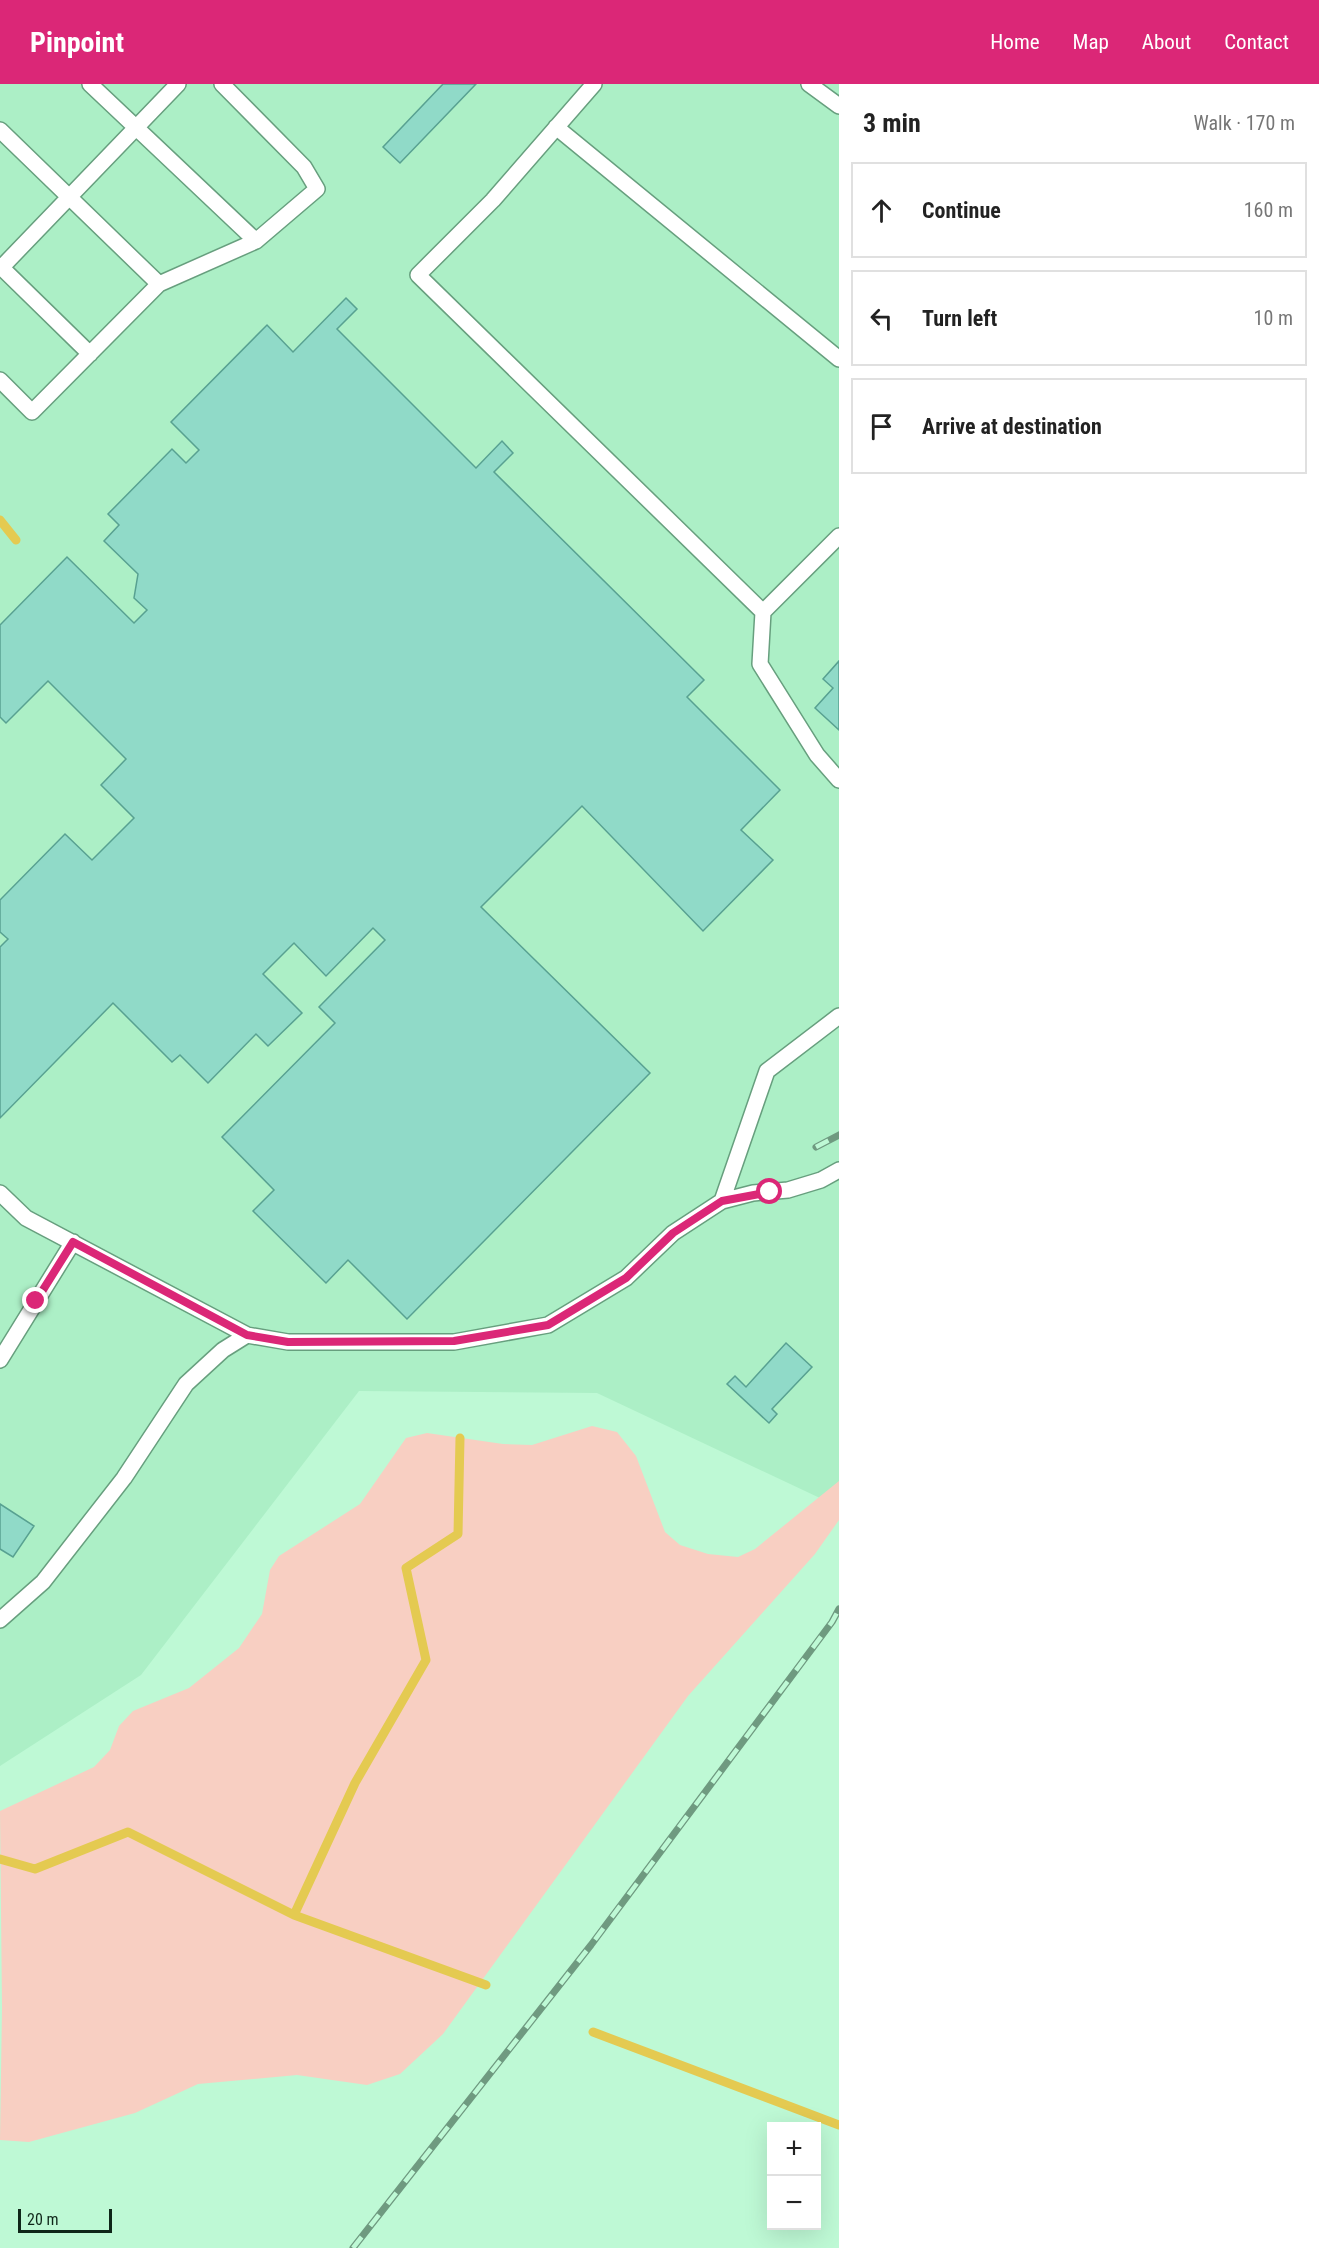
<!DOCTYPE html>
<meta charset="utf-8">
<style>
body{margin:0;font-family:"Roboto Condensed",sans-serif;background:#f2f2f2;color:#222}
.controls{position:absolute;right:18px;bottom:18px;display:grid;overflow:hidden;border-radius:0px;box-shadow:0 6px 24px #0002}
.controls button{width:54px;height:54px;display:grid;place-items:center;padding:0;border:0;border-bottom:2px solid #e0e0e0;background:#fff;color:#222;font:30px sans-serif}
.scale{position:absolute;left:18px;bottom:15px;width:94px;box-sizing:border-box;padding-left:6px;border:3px solid #0f2619;border-top:0;font-size:16px;line-height:21px;white-space:nowrap;color:#0f2619;-webkit-text-stroke:4px #bef9d5;paint-order:stroke}
.stop{position:absolute;width:18px;height:18px;margin:-14px;border:4px solid #db2777;border-radius:50%;background:#fff}
.stop.end{background:#db2777;border-color:#fff;box-shadow:0 2px 6px #0008}
.list{margin:0;padding:0;list-style:none}
h2{display:flex;justify-content:space-between;align-items:center;height:78px;margin:0;padding:0 24px;font-size:26px}
h2 small{font-size:20px;font-weight:400;color:#767676}
.list li{display:grid;grid-template-columns:39px 1fr auto;gap:18px;align-items:center;box-sizing:border-box;height:96px;margin:0 12px 12px;padding:0 12px;border:2px solid #e0e0e0;border-radius:0px}
.list b{display:block;font-size:22px;white-space:nowrap}
.list em{font-size:20px;font-style:normal;color:#767676}
.icon{flex:none;width:33px;height:33px;fill:none;stroke:currentColor;stroke-width:2;stroke-linecap:round;stroke-linejoin:round}
.map{position:relative;flex:none;width:839px;height:2164px;overflow:hidden}
header{display:flex;align-items:center;gap:36px;box-sizing:border-box;height:84px;padding:0 30px;background:#db2777;color:#fff}
header strong{font-size:28px}
nav{display:flex;gap:33px;margin-inline-start:auto;font-size:21px}
main{display:flex}
aside{flex:1;background:#fff}
.map>svg:first-child{display:block}
.built{fill:#acefc6}
.green{fill:#f8cfc2}
.lines{fill:none;stroke-linecap:round;stroke-linejoin:round}
.stream{stroke:#e4ca51;stroke-width:9}
.building{fill:#90dac8;stroke:#58a191;stroke-width:1.5}
.service-casing{stroke:#679f7e;stroke-width:18}
.service{stroke:#fff;stroke-width:15}
.rail-casing{stroke:#6f9a80;stroke-width:7}
.rail{stroke:#bef9d5;stroke-width:4.5;stroke-dasharray:14;stroke-linecap:butt}
.route{stroke:#db2777;stroke-width:8}
</style>
<header>
<strong>Pinpoint</strong>
<nav><a>Home</a><a>Map</a><a>About</a><a>Contact</a></nav>
</header>
<main>
<div class="map">
<svg width="839" height="2164" viewBox="0 0 839 2164">
<rect width="100%" height="100%" fill="#bef9d5"/>
<path class="built" d="M0 0H839V1423L597 1309 359 1307 141 1591 0 1682Z"/>
<path class="green" d="M592 1342 617 1348 636 1372 665 1448 680 1461 708 1470 738 1473 755 1465 839 1397V1436L815 1470 688 1612 443 1950 400 1990 367 2001 297 1991 198 2000 135 2029 29 2058 0 2056 2 1924 0 1727 94 1683 110 1666 119 1642 133 1627 189 1604 239 1564 262 1530 270 1486 279 1472 360 1420 406 1354 427 1349 503 1360 532 1361Z"/>
<g class="lines">
<path class="stream" d="M0 436 16 456
M0 1775 35 1785 128 1748 294 1831 486 1901
M294 1831 355 1699 426 1576 406 1484 458 1450 460 1354
M593 1948 839 2041"/>
</g>
<path class="building" d="M443 0H476L400 79 383 63Z
M346 214 357 225 337 245 476 384 502 357 513 369 494 388 704 596 687 613 780 706 741 746 773 776 703 847 582 722 481 823 650 989 407 1235 348 1176 326 1199 253 1127 274 1106 222 1053 335 939 319 923 385 856 373 844 326 892 294 859 263 890 302 929 268 962 256 950 208 999 180 971 172 978 113 919 0 1034V863L8 855 0 848V816L65 750 92 776 134 734 101 701 126 675 48 597 6 639 0 633V541L67 473 134 539 147 526 134 514 138 490 104 457 119 441 108 430 172 365 186 379 199 366 171 338 267 241 293 268Z
M839 577V646L815 624 833 604 823 595Z
M786 1259 812 1283 772 1325 777 1330 769 1339 727 1300 735 1292 746 1303Z
M0 1420 34 1442 13 1473 0 1465Z"/>
<g class="lines">
<g class="service-casing">
<path id="service" d="M90 0 256 157
M594 0 493 116 418 191 763 528 839 452
M809 0 839 22
M556 43 839 275
M0 46 159 200
M0 182 90 270
M0 185 178 0
M0 296 32 328 159 200 256 157 317 105 304 83 222 0
M763 528 760 580 817 671 839 696
M0 1109 26 1134 247 1251
M722 1117 767 987 839 932
M0 1276 73 1158
M0 1536 43 1498 124 1394 186 1300 223 1266 247 1251 288 1258H454L548 1241 626 1194 673 1149 722 1117 753 1109 788 1106 821 1096 839 1086"/>
</g>
<use href="#service" class="service"/>
<g class="rail-casing">
<path id="rail" d="M816 1063 839 1051
M353 2164 591 1861 832 1538 839 1525"/>
</g>
<use href="#rail" class="rail"/>
</g>
<g class="lines">
<path class="route" d="M36 1217 73 1158 247 1251 288 1258 454 1257 548 1241 626 1194 673 1149 722 1117 770 1108"/>
</g>
</svg>
<div class="controls">
<button>+</button>
<button>−</button>
</div>
<div class="scale">20 m</div>
<div class="stop" style="left:770px;top:1108px"></div>
<div class="stop end" style="left:36px;top:1217px"></div>
</div>
<aside>
<h2>3 min<small>Walk · 170 m</small></h2>
<ul class="list">
<li><svg class="icon" aria-label="ahead" viewBox="0 0 24 24"><path d="M12 20V5M6 11l6-6 6 6"/></svg><div><b>Continue</b></div><em>160 m</em></li>
<li><svg class="icon" aria-label="left" viewBox="0 0 24 24"><path d="M17 20v-9H6M10 6l-5 5 5 5"/></svg><div><b>Turn left</b></div><em>10 m</em></li>
<li><svg class="icon" aria-label="arrive" viewBox="0 0 24 24"><path d="M6 21V4h12l-3 4 3 4H6"/></svg><div><b>Arrive at destination</b></div></li>
</ul>
</aside>
</main>
